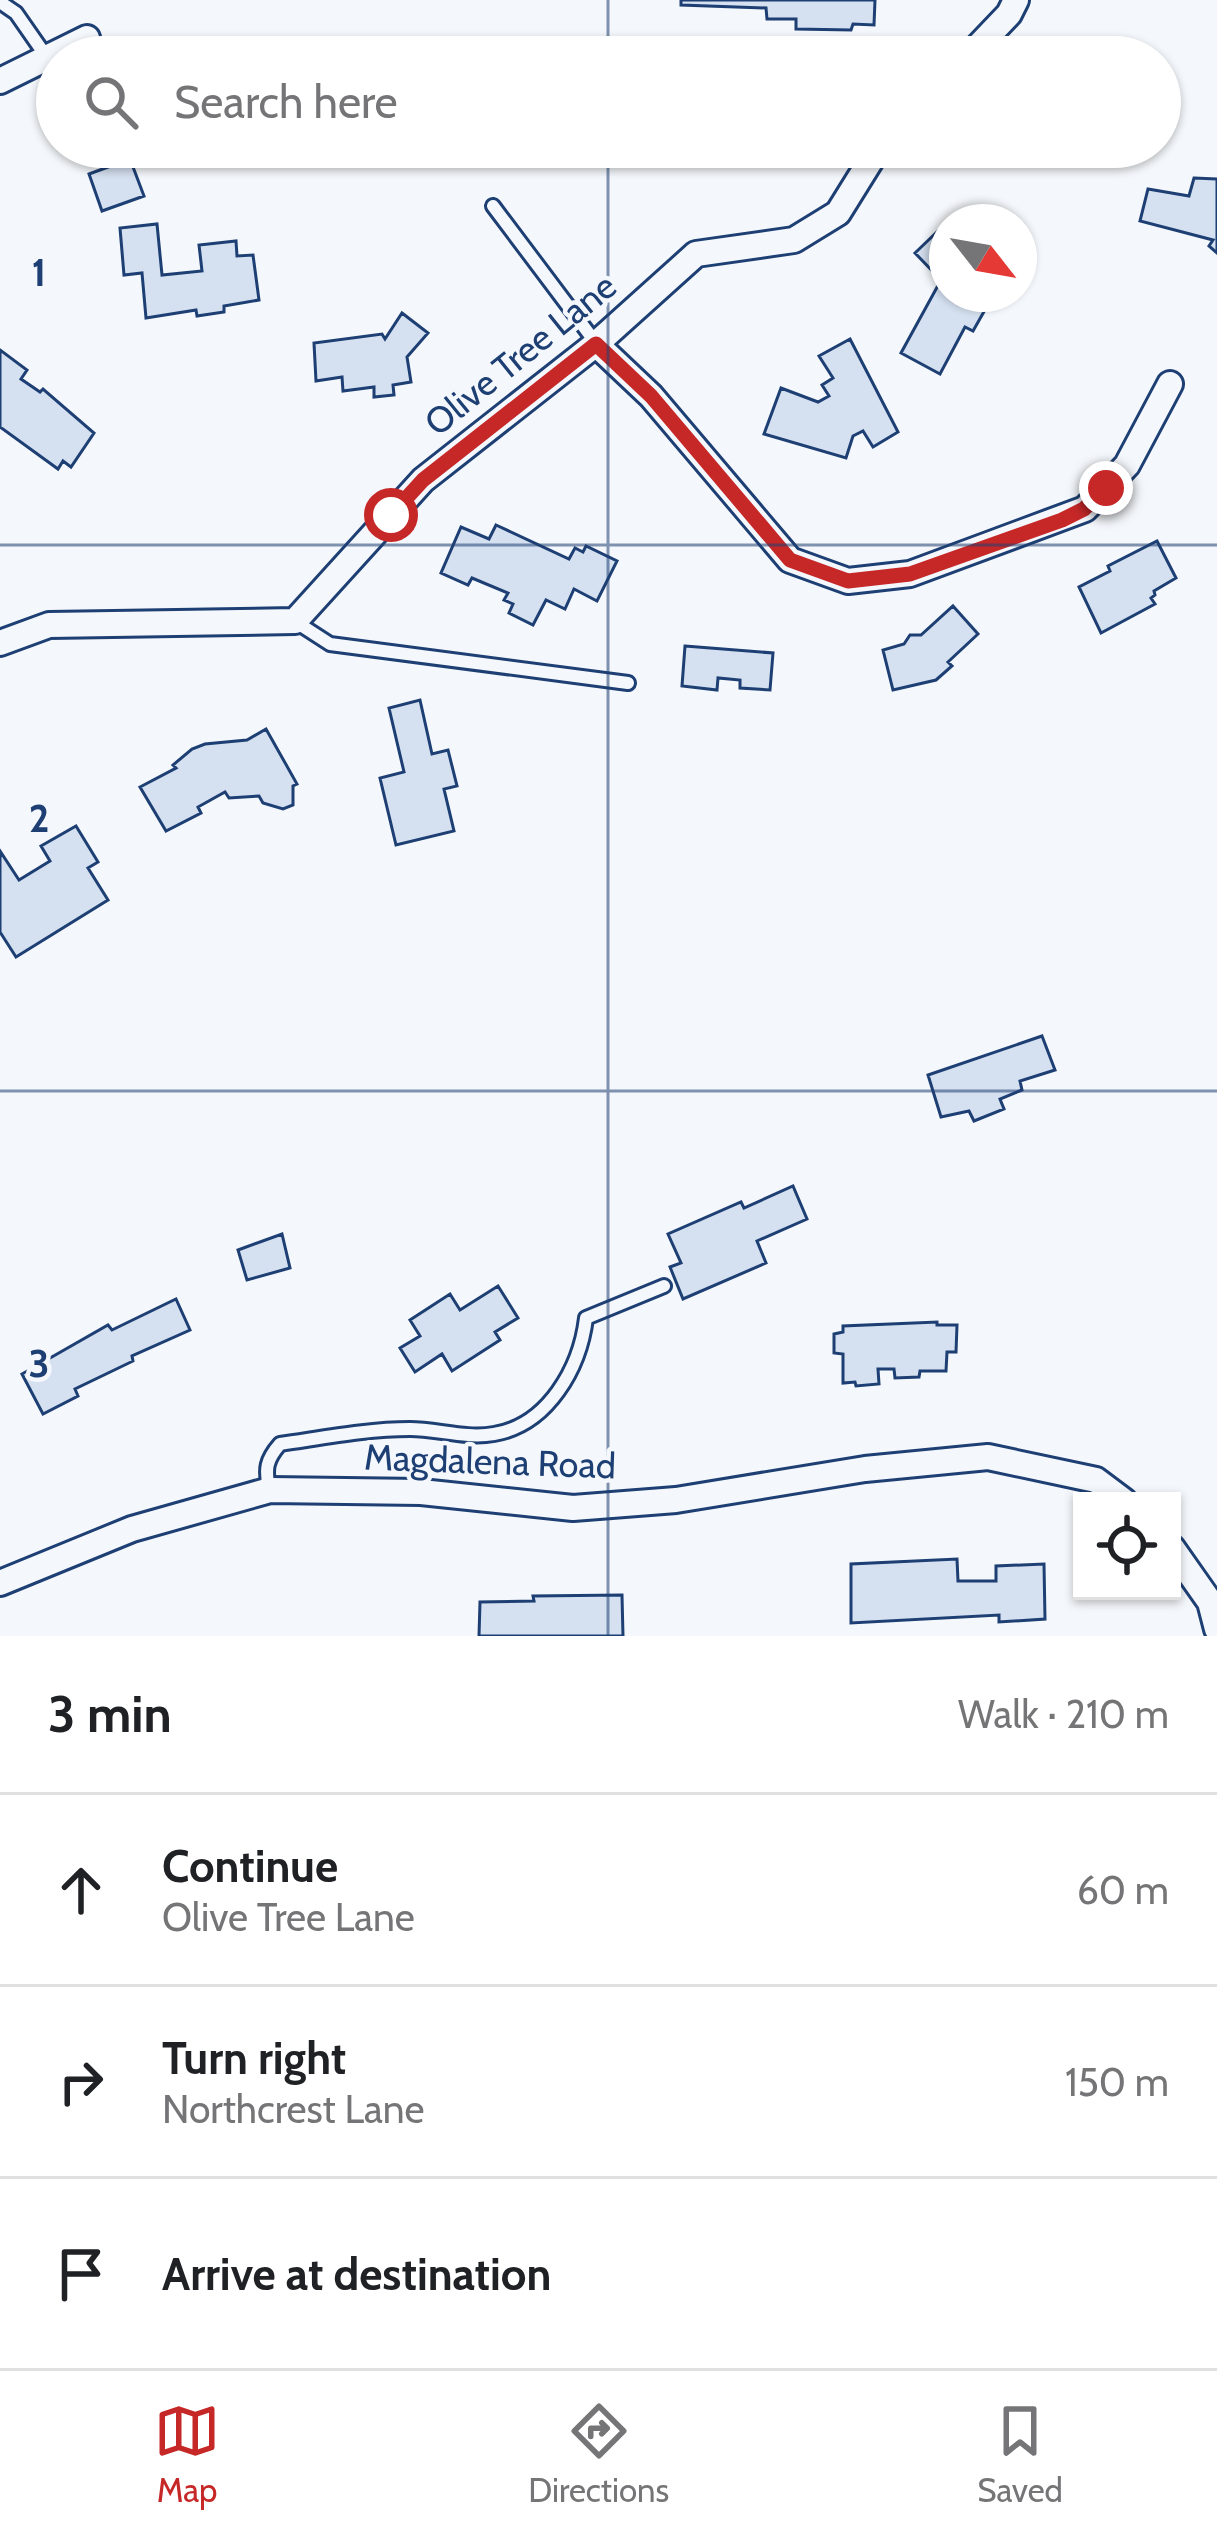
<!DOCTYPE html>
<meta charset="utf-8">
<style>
body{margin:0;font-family:Cabin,sans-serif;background:#f6f6f6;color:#202124}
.controls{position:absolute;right:36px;bottom:36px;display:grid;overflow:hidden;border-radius:0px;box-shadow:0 3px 9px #0004}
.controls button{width:108px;height:108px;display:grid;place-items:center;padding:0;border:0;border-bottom:3px solid #e0e0e0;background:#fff;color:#202124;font:60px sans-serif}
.compass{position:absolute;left:929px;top:204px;width:108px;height:108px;border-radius:50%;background:#fff;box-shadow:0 3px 9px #0004;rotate:121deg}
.stop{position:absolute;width:36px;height:36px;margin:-27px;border:9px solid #c62828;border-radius:50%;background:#fff}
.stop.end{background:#c62828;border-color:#fff;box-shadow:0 3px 12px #0008}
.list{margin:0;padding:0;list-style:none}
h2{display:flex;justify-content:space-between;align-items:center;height:156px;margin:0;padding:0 48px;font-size:51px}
h2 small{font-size:39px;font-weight:400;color:#757577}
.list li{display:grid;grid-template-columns:78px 1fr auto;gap:36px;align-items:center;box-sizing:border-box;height:192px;padding:0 48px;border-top:3px solid #e0e0e0}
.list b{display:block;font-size:45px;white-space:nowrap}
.list p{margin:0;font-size:39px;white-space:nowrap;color:#757577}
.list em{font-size:39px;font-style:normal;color:#757577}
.icon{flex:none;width:66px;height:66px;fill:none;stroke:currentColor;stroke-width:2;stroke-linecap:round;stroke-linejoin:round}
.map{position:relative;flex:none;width:1217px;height:1636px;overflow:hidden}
.search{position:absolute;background:#fff;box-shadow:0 3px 9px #0004;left:36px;right:36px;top:36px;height:132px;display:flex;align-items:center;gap:30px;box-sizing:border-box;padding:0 42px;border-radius:66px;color:#757577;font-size:45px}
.sheet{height:732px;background:#fff}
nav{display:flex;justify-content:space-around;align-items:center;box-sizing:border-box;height:168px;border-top:3px solid #e0e0e0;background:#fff;font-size:33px;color:#757577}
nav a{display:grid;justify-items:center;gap:6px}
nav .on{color:#c62828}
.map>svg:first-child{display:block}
.building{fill:#d5e0f0;stroke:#1d3f73;stroke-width:3}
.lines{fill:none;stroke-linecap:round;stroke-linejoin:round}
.service-casing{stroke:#1d3f73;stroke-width:18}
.minor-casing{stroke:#1d3f73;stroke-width:30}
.service{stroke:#f4f7fb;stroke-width:12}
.minor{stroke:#f4f7fb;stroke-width:24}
.route{stroke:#c62828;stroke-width:15}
.grid{fill:none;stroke:#1d3f73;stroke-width:3;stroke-opacity:0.55}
.labels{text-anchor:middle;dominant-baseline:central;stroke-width:9;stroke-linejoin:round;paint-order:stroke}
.street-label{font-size:36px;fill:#1d3f73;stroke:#f4f7fb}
.grid-label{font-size:39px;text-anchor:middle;font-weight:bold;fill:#1d3f73;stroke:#f4f7fb;stroke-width:9;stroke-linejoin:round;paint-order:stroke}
</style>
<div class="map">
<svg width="1217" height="1636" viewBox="0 0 1217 1636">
<rect width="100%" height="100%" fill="#f4f7fb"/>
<path class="building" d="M681 0H875L874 25 853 24 851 30 796 29V19H767L766 8 681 5Z
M314 147H350L348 158 313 151Z
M130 159 144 196 102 211 89 174Z
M1194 178 1217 179V253L1209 246 1213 240 1140 221 1148 189 1189 196Z
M157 224 162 275 202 271 199 245 236 241 237 256 253 255 259 300 224 306V312L197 316 196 310 146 318 142 273 124 275 120 228Z
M940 229 947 236V294H981L977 303 986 308 973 331 965 327 940 374 901 353 941 280 915 253Z
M402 313 428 333 407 357 411 382 393 385 394 395 374 397V387L343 391 342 377 316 381 314 343 382 334 385 339Z
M850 339 898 432 873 447 863 431 853 436 846 458 764 434 781 388 818 402 829 396 822 385 833 378 819 356Z
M0 350 27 370 21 379 40 392 43 389 94 433 71 467 63 461 58 469 0 427Z
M496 525 569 559 575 548 583 552 586 546 617 561 597 601 574 589 565 609 546 600 533 625 509 613 513 604 504 600 508 593 472 578 468 585 441 573 461 527 489 539Z
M1157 541 1176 578 1154 591 1155 595 1151 598 1155 604 1101 633 1079 587 1110 571 1108 566Z
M953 606 978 634 948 662 952 666 936 680 893 690 883 650 904 644 910 635H921Z
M685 646 773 653 770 690 740 688V680L718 678 717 690 682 686Z
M420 700 432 754 448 750 457 786 444 789 454 831 396 845 380 778 404 772 389 708Z
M266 729 297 784 293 786V805L283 809 263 803 259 796 229 798 225 792 198 807 201 813 166 831 140 787 176 768 173 765 192 749 205 744 247 740Z
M76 826 98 862 88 868 108 900 16 957 0 932V851L19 880 50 861 41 846Z
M1042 1036 1055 1070 1020 1081 1022 1090 1000 1099 1004 1109 974 1121 969 1111 941 1117 928 1075Z
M793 1186 807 1219 757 1241 766 1263 683 1299 670 1267 681 1263 668 1234 741 1202 744 1208Z
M282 1234 290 1268 247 1280 238 1250Z
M498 1286 518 1318 495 1332 500 1340 452 1371 442 1354 415 1372 400 1348 420 1336 410 1320 450 1294 460 1310Z
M176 1299 190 1330 132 1356 133 1361 75 1389 78 1396 43 1414 22 1374 108 1325 112 1330Z
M937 1322V1325H957L956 1352H947L946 1371H920L919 1377 895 1378 894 1369H878L879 1384 856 1386 855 1382 843 1383V1354L834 1353V1334L843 1332V1326Z
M957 1559 958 1581H996V1566L1044 1564 1045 1619 999 1622V1615L851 1623V1564Z
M622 1595 623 1636H479L480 1602 534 1601 533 1596Z"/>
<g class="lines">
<g class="service-casing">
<path id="service" d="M0 2 16 13 48 59
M493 206 596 343
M296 622 330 644 628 683
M269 1489C265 1469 266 1460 280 1444 322 1438 367 1429 410 1429 437 1429 466 1439 494 1434 548 1425 580 1368 586 1318L664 1286"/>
</g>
<g class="minor-casing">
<path id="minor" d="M968 57 1009 14 1016 0
M0 81 87 38
M596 344 651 396 790 560 848 581 910 574 1085 509 1127 465 1170 384
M0 643 49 625 295 621 423 480 596 344 696 254 794 240 838 213 879 147
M1172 1548 1210 1602 1217 1629
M0 1583 132 1529 270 1490 421 1492 573 1508 676 1500 865 1469 988 1457 1096 1480 1124 1501"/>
</g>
<use href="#service" class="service"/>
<use href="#minor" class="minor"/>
</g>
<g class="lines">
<path class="route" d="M391 515 423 480 596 344 651 396 790 560 848 581 910 574 1062 520 1084 509 1106 488"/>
</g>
<path class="grid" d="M608 0V57M608 147V1636M0 545H1217M0 1091H1217"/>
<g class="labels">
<g class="street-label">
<text transform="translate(520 354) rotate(-39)">Olive Tree Lane</text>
<text transform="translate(490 1461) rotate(2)">Magdalena Road</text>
</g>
</g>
<g class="grid-label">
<text x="39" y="286">1</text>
<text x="39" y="832">2</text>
<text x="39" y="1377">3</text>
</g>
</svg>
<div class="controls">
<button><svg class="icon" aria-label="locate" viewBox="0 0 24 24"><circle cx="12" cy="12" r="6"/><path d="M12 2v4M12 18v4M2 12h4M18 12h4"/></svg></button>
</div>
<svg class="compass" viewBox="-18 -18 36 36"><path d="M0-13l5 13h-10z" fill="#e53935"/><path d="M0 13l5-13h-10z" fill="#757577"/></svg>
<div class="stop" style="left:391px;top:515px"></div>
<div class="stop end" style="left:1106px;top:488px"></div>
<div class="search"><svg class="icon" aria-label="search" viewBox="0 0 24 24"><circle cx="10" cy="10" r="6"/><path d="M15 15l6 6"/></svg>Search here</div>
</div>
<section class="sheet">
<h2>3 min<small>Walk · 210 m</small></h2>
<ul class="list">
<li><svg class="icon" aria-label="ahead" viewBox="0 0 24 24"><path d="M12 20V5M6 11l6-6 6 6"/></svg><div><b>Continue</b><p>Olive Tree Lane</p></div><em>60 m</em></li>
<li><svg class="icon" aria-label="right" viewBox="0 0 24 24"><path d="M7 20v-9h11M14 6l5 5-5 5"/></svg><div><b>Turn right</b><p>Northcrest Lane</p></div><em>150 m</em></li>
<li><svg class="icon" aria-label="arrive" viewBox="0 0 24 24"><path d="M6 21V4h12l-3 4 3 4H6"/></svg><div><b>Arrive at destination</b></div></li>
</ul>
</section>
<nav>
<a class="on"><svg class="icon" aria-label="map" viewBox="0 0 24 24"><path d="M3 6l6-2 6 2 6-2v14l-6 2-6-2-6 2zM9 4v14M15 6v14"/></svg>Map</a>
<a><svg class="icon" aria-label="directions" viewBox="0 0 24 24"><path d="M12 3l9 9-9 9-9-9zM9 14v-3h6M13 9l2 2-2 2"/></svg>Directions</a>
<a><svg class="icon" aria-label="saved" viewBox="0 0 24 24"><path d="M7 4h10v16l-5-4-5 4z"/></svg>Saved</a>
</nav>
